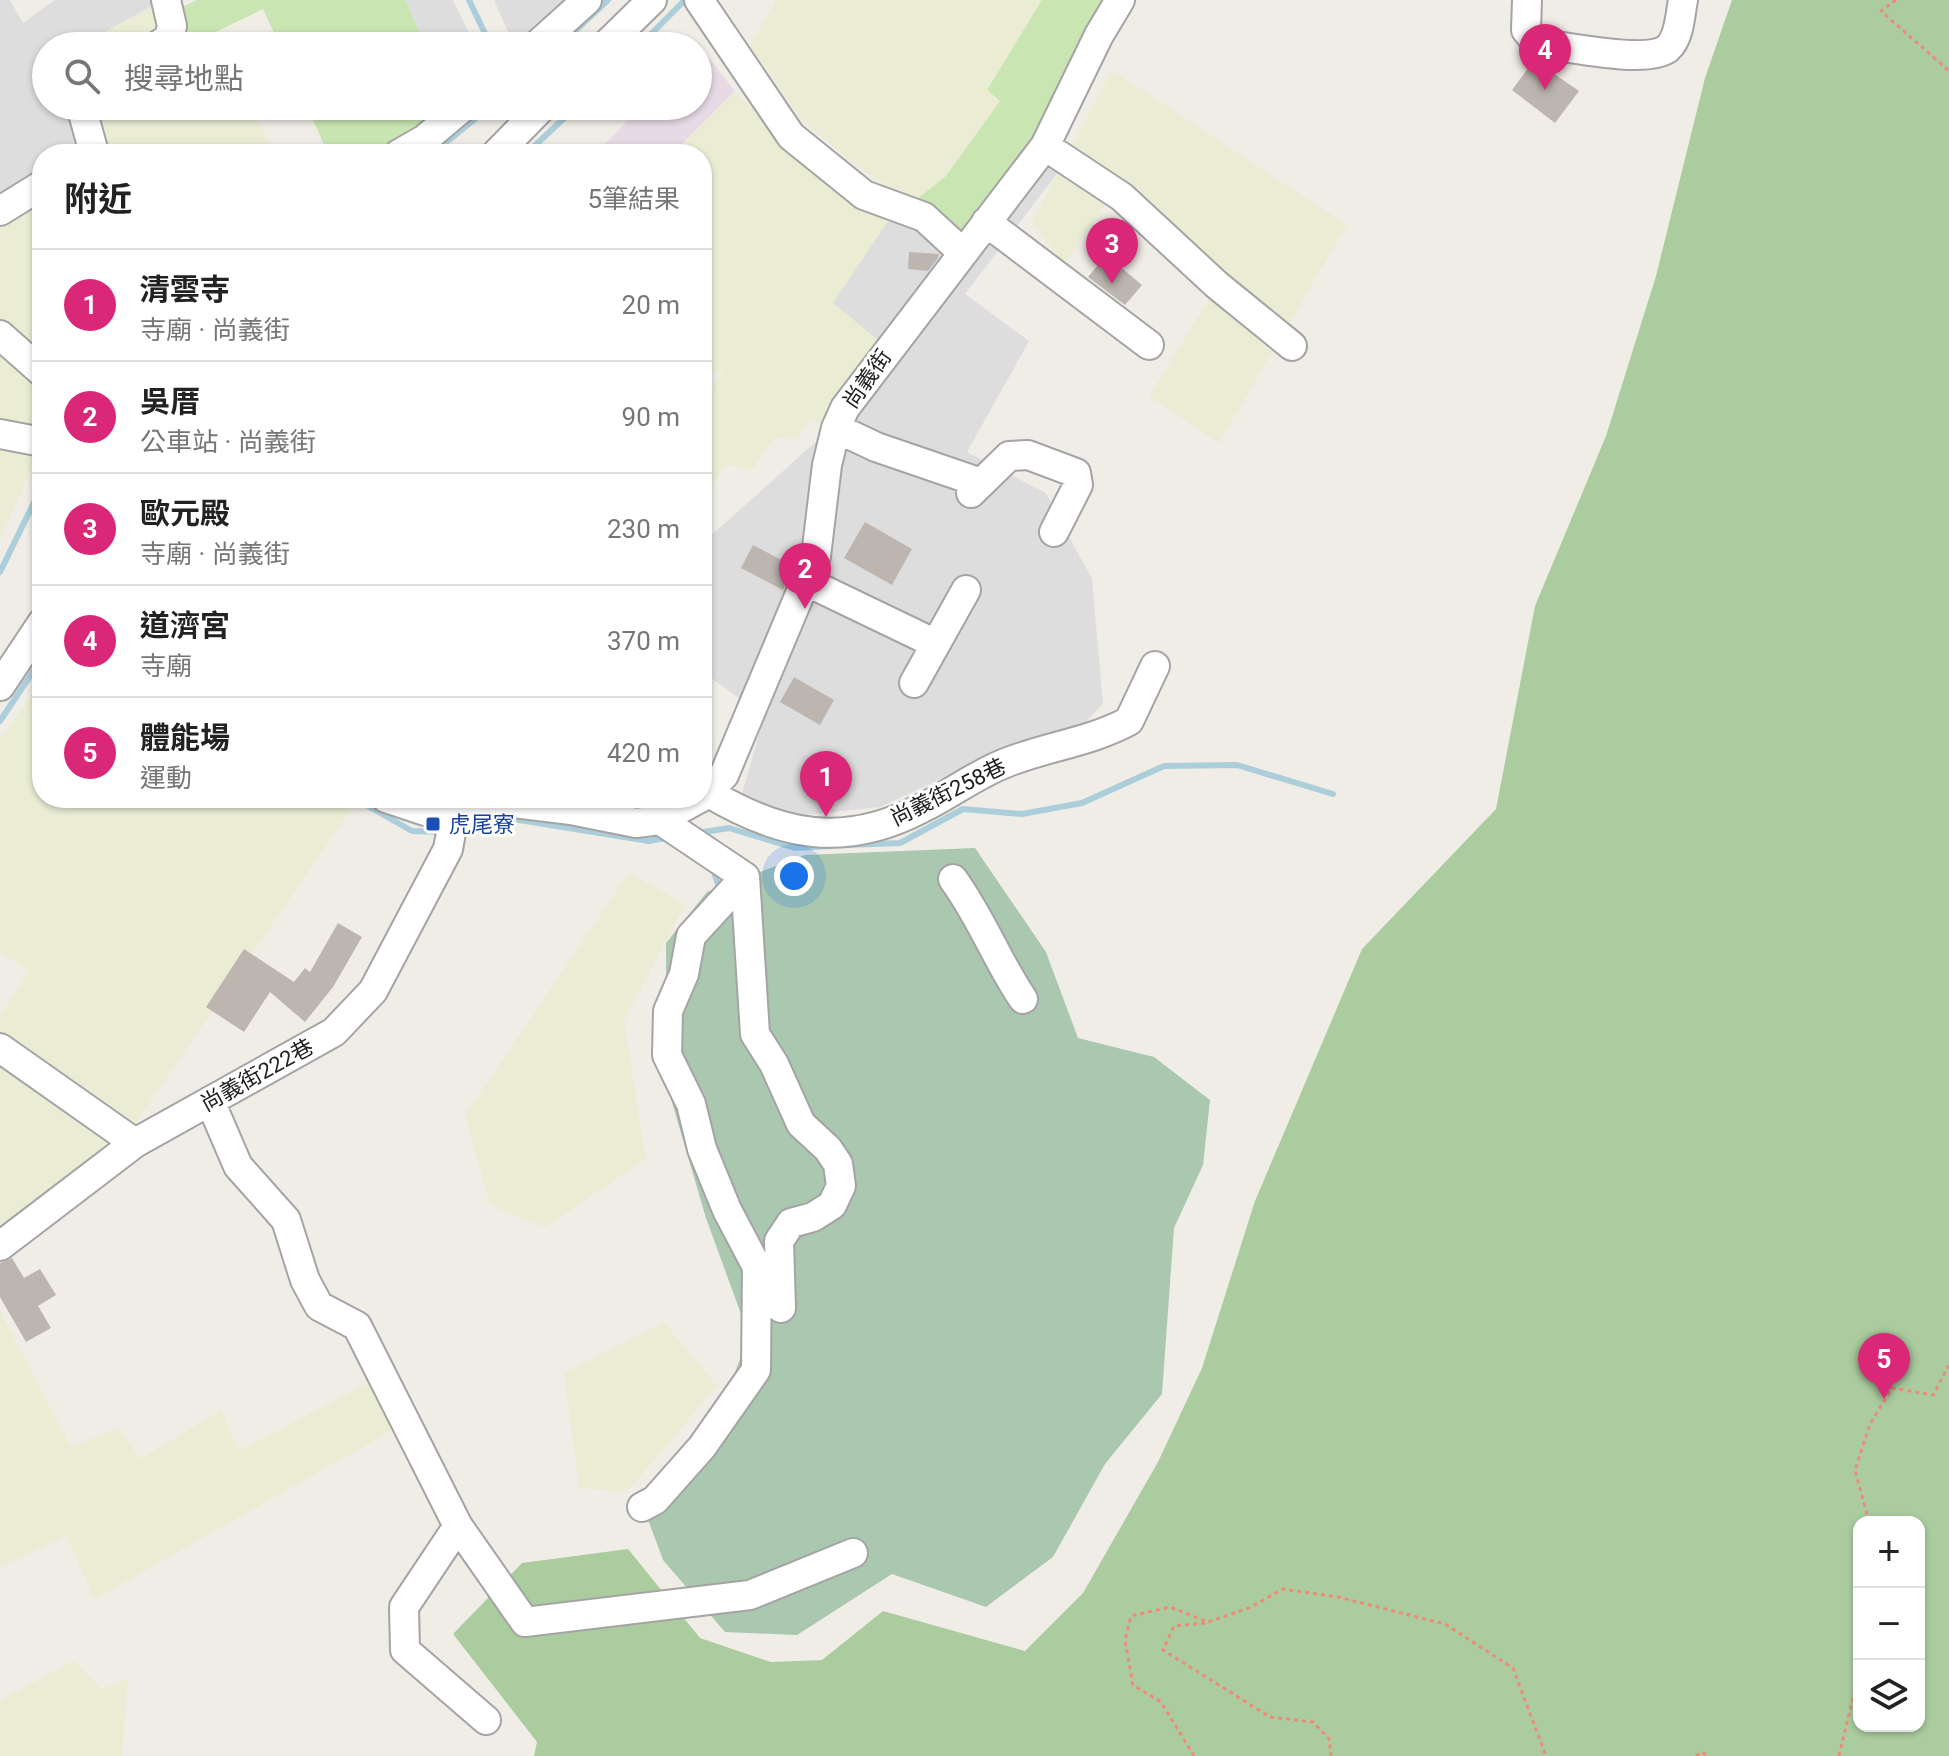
<!DOCTYPE html>
<html lang="zh-TW">
<meta charset="utf-8">
<style>
body{margin:0;font-family:Roboto,"Noto Sans TC",sans-serif;background:#f2f2f2;color:#222}
.controls{position:absolute;right:24px;bottom:24px;display:grid;overflow:hidden;border-radius:16px;box-shadow:0 2px 6px #0004}
.controls button{width:72px;height:72px;display:grid;place-items:center;padding:0;border:0;border-bottom:2px solid #e0e0e0;background:#fff;color:#222;font:40px sans-serif}
.you{position:absolute;left:794px;top:876px;width:28px;height:28px;margin:-20px;border:6px solid #fff;border-radius:50%;background:#1a73e8;box-shadow:0 0 0 12px #1a73e833}
.badge{display:grid;place-items:center;width:52px;height:52px;border-radius:50%;background:#db2777;color:#fff;font-size:26px;font-weight:700}
.pin{position:absolute;translate:-50% -66px;filter:drop-shadow(0 2px 4px #0008)}
.pin::after{content:'';position:absolute;top:42px;width:28px;height:24px;background:inherit;clip-path:polygon(0 0,100% 0,50% 100%)}
.list{margin:0;padding:0;list-style:none}
h2{display:flex;justify-content:space-between;align-items:center;height:104px;margin:0;padding:0 32px;font-size:34px}
h2 small{font-size:26px;font-weight:400;color:#767676}
.list li{display:grid;grid-template-columns:52px 1fr auto;gap:24px;align-items:center;box-sizing:border-box;height:112px;padding:0 32px;border-top:2px solid #e0e0e0}
.list b{display:block;font-size:30px;white-space:nowrap}
.list p{margin:0;font-size:26px;white-space:nowrap;color:#767676}
.list em{font-size:26px;font-style:normal;color:#767676}
.icon{flex:none;width:44px;height:44px;fill:none;stroke:currentColor;stroke-width:2;stroke-linecap:round;stroke-linejoin:round}
.map{position:relative;flex:none;width:1949px;height:1756px;overflow:hidden}
.search{position:absolute;background:#fff;box-shadow:0 2px 6px #0004;left:32px;top:32px;width:680px;height:88px;display:flex;align-items:center;gap:20px;box-sizing:border-box;padding:0 28px;border-radius:44px;color:#767676;font-size:30px}
.panel{position:absolute;background:#fff;box-shadow:0 2px 6px #0004;left:32px;top:144px;width:680px;height:664px;border-radius:32px}
.map>svg:first-child{display:block}
.residential{fill:#dedddd}
.industrial{fill:#e8dae5}
.farmland{fill:#eaedd4}
.grass{fill:#c9e6b2}
.forest{fill:#abcc9f;fill-rule:evenodd}
.cemetery{fill:#aac7b0}
.lines{fill:none;stroke-linecap:round;stroke-linejoin:round}
.stream{stroke:#abceda;stroke-width:6}
.building{fill:#bdb6b0}
.minor-casing{stroke:#a4a4a4;stroke-width:32}
.path{stroke:#ef8a79;stroke-width:3;stroke-dasharray:4 4;stroke-linecap:butt}
.minor{stroke:#fff;stroke-width:28}
.transit-dot{fill:#1a4fb4;stroke:#fff;stroke-width:3}
.labels{text-anchor:middle;dominant-baseline:central;stroke-width:6;stroke-linejoin:round;paint-order:stroke}
.street-label{font-size:22px;fill:#202020;stroke:#fff}
.transit-label{font-size:22px;fill:#164399;stroke:#fff;text-anchor:start}
</style>
<div class="map">
<svg width="1949" height="1756" viewBox="0 0 1949 1756">
<rect width="100%" height="100%" fill="#f0ede7"/>
<path class="residential" d="M0 0H10L23 23 55 0H152L154 5 80 46H46V106H75L84 154H42V181L0 208Z
M405 0H453L475 46H426Z
M494 0H565L513 43Z
M1037 146 1059 171 965 294 1029 341 967 452 1046 493 1092 579 1103 704 1068 740 1003 750 880 807 795 816 742 794 764 717 702 671V544L831 428 887 347 832 303 890 218Z"/>
<path class="industrial" d="M700 47 735 91 672 154H595L642 106H698Z"/>
<path class="farmland" d="M776 0H1042L987 90 1001 101 946 176 913 202 854 164 802 120 750 46Z
M154 5 168 10 159 46H80Z
M1112 70 1347 225 1219 443 1149 396 1226 272 1120 182 1064 265 1032 222Z
M735 91 812 172 890 218 833 303 887 348 831 428 809 419 797 440 775 437 752 470 725 464 702 504V404L723 371H702V154H672Z
M96 106H251L274 154H106Z
M42 201V361L0 326V227Z
M0 343 42 382V433L0 427Z
M0 445 38 454 0 540Z
M42 680V798H339L352 808 133 1127 0 1042V1016L29 971 0 952V740Z
M629 873 685 904 624 1021 646 1159 545 1227 490 1205 465 1115Z
M0 1062 118 1143 0 1233Z
M0 1311 71 1447 119 1428 140 1459 221 1410 238 1451 376 1379 398 1427 95 1599 66 1536 0 1567Z
M664 1322 717 1386 627 1492 579 1488 564 1373Z
M74 1661 101 1689 128 1678 122 1756H0V1700Z"/>
<path class="grass" d="M197 0H405L426 46H280L263 9 191 44 182 7Z
M1042 0H1112L1037 146 967 232 913 202 946 176 1000 101 987 90Z
M307 106H451L391 154H328Z"/>
<path class="forest" d="M1732 0H1949V1756H534L537 1742 453 1634 522 1563 628 1549 700 1638 771 1662 822 1660 883 1611 1025 1651 1083 1593 1158 1462 1202 1368 1255 1201 1362 949 1496 809 1535 606 1606 436 1656 276 1705 78ZM1859 1522H1919V1726H1859Z"/>
<path class="cemetery" d="M975 848 1046 952 1078 1038 1154 1057 1210 1100 1203 1165 1174 1228 1162 1394 1105 1464 1053 1557 986 1607 892 1574 797 1635 725 1632 663 1560 639 1495 722 1406 749 1336 706 1218 666 1082V943L707 892 805 855Z"/>
<g class="lines">
<path class="stream" d="M469 0 491 46
M559 46 608 0
M639 46 685 0
M432 154 491 106
M526 154 577 106
M0 572 42 486
M0 721 42 658
M354 798 412 831 443 832
M458 832H473L513 819 649 841 671 837
M698 833 729 828 795 848 831 846
M846 845 900 843 963 809 1022 814 1082 803 1164 766 1237 765 1333 794
M709 868 714 872 721 893"/>
</g>
<path class="building" d="M1534 60 1579 91 1555 123 1512 90Z
M909 252 939 254 938 258 928 271 908 269Z
M1106 255 1142 285 1125 305 1088 277Z
M865 522 912 549 892 585 844 558Z
M753 545 793 566 783 590 741 568Z
M794 677 834 700 820 725 780 702Z
M338 923 362 937 333 987 305 1022 270 992 244 1032 206 1007 244 949 294 982 305 968 310 972Z
M12 1258 24 1278 40 1269 56 1295 38 1306 51 1328 26 1342 0 1297V1263Z"/>
<g class="lines">
<g class="minor-casing">
<path id="minor" d="M699 0 791 136 864 195 924 217 961 251
M1527 0 1526 30 1537 43C1563 46 1648 65 1668 48 1680 37 1680 14 1683 0
M157 46 169 38 172 26 166 0
M536 46 587 0
M605 46 652 0
M81 106 93 149 90 154
M1045 146 1122 197 1217 285 1292 346
M399 154 425 139 464 106
M496 154 543 106
M0 211 42 185
M986 222 1149 345
M0 335 42 372
M836 428 876 447 981 483
M0 434 42 442
M971 493 1009 456 1028 455 1076 473 1078 485 1054 532
M805 581 934 643
M914 683 966 590
M0 686 42 623
M709 793C781 836 844 849 922 808 951 794 978 773 1008 762 1049 746 1090 742 1129 721L1155 666
M702 797 724 775 816 556 827 465 836 428 845 408 1045 146 1099 35 1120 0
M386 798 425 811H455L479 799 571 810 636 823 660 820 700 798
M660 820 745 877
M745 877 755 1034 774 1064 801 1124 828 1149 838 1164 841 1186 832 1205 813 1217 791 1223 779 1241 781 1308
M953 879C982 919 996 959 1023 999
M0 1048 135 1143
M210 1101 238 1166 286 1220 305 1280 319 1306 357 1326 458 1526 525 1622 750 1595 853 1553
M0 1246 135 1143 334 1032 373 991 448 849 455 811
M642 1507 655 1500 702 1447 756 1370 757 1267 727 1210 702 1149 691 1104 667 1055 668 1011 684 974 691 936 745 877
M458 1526 404 1607 405 1650 486 1720"/>
</g>
<path class="path" d="M1896 0 1881 11 1949 71
M1869 1522 1855 1470 1870 1424 1892 1388 1933 1395 1949 1365
M1205 1623 1174 1626 1163 1650 1270 1717 1313 1722 1329 1739 1331 1756
M1194 1756 1161 1702 1133 1685 1125 1640 1131 1616 1170 1607 1208 1622 1249 1608 1283 1589 1338 1597 1445 1624 1513 1668 1546 1756
M1696 1756 1702 1752 1707 1756
M1839 1756 1859 1672"/>
<use href="#minor" class="minor"/>
</g>
<rect class="transit-dot" x="425" y="816" width="16" height="16" rx="4"/>
<g class="labels">
<g class="street-label">
<text transform="translate(867 379) rotate(-55)">尚義街</text>
<text transform="translate(948 792) rotate(-26)">尚義街258巷</text>
<text transform="translate(257 1075) rotate(-29)">尚義街222巷</text>
</g>
<g class="transit-label">
<text x="449" y="824">虎尾寮</text>
</g>
</g>
</svg>
<div class="controls">
<button>+</button>
<button>−</button>
<button><svg class="icon" aria-label="layers" viewBox="0 0 24 24"><path d="M12 4l9 5-9 5-9-5zM3 14l9 5 9-5"/></svg></button>
</div>
<div class="you"></div>
<div class="pin badge" style="left:826px;top:817px">1</div>
<div class="pin badge" style="left:805px;top:609px">2</div>
<div class="pin badge" style="left:1112px;top:284px">3</div>
<div class="pin badge" style="left:1545px;top:90px">4</div>
<div class="pin badge" style="left:1884px;top:1399px">5</div>
<div class="search"><svg class="icon" aria-label="search" viewBox="0 0 24 24"><circle cx="10" cy="10" r="6"/><path d="M15 15l6 6"/></svg>搜尋地點</div>
<section class="panel">
<h2>附近<small>5筆結果</small></h2>
<ul class="list">
<li><span class="badge">1</span><div><b>清雲寺</b><p>寺廟 · 尚義街</p></div><em>20 m</em></li>
<li><span class="badge">2</span><div><b>吳厝</b><p>公車站 · 尚義街</p></div><em>90 m</em></li>
<li><span class="badge">3</span><div><b>歐元殿</b><p>寺廟 · 尚義街</p></div><em>230 m</em></li>
<li><span class="badge">4</span><div><b>道濟宮</b><p>寺廟</p></div><em>370 m</em></li>
<li><span class="badge">5</span><div><b>體能場</b><p>運動</p></div><em>420 m</em></li>
</ul>
</section>
</div>
